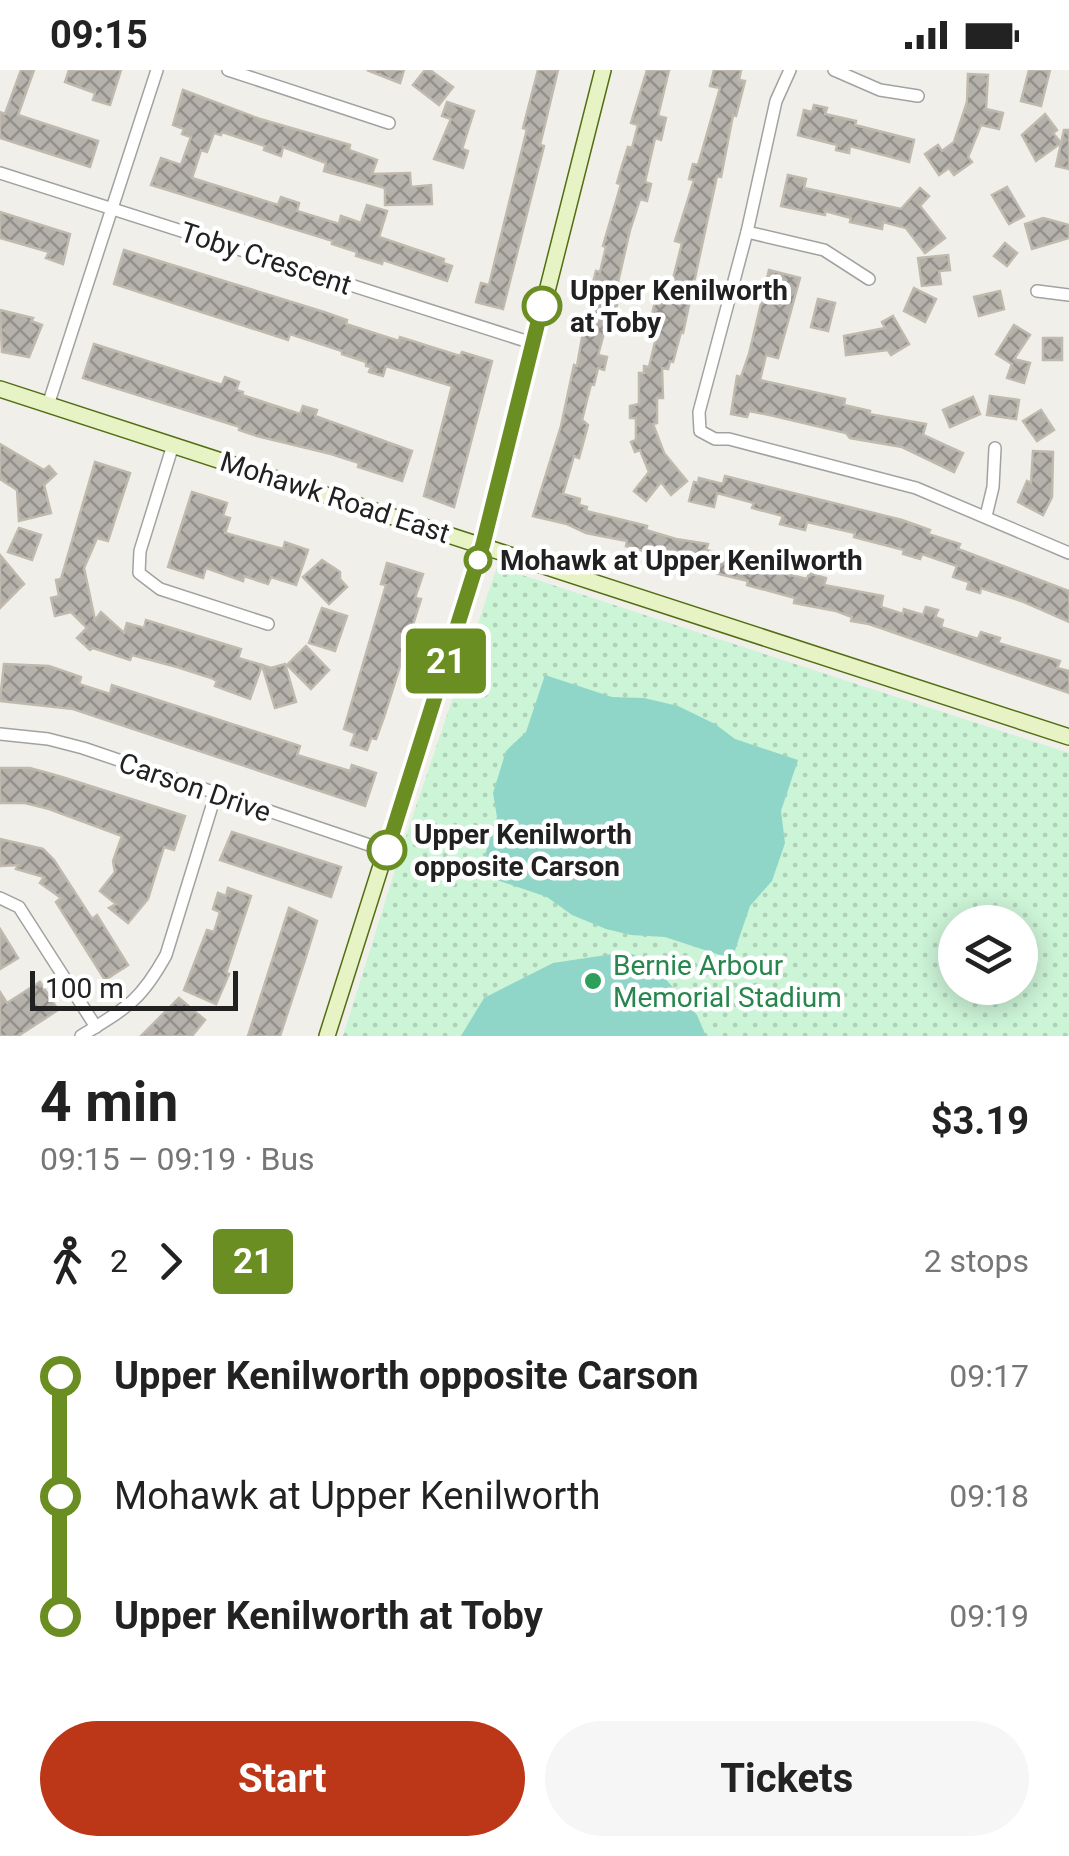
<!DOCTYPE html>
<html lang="en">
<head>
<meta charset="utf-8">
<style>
	:root { --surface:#fff; --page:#f6f6f6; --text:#222; --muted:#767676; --accent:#bb3717 }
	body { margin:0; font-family:Roboto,sans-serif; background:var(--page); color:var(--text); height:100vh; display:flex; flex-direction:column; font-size:38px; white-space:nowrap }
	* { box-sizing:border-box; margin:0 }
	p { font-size:32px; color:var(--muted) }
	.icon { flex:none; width:55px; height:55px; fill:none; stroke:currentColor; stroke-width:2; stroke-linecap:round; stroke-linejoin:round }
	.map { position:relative; height:966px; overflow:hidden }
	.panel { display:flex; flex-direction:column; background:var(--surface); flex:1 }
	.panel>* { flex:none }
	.badge { padding:0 20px; border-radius:8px; font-size:35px; line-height:65px }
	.tools { position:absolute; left:938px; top:835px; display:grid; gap:20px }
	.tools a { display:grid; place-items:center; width:100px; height:100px; border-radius:50%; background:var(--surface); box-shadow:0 5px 25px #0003; font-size:50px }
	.scale { position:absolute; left:30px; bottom:25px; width:208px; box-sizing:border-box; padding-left:10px; border:5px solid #212121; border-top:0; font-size:28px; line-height:35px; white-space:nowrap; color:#212121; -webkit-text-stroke:8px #fff; paint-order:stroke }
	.map>.badge { position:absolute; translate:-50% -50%; box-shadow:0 0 0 5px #fff }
	.legs { display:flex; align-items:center; gap:15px; height:110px; padding:0 40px; font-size:32px }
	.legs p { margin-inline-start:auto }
	.summary { display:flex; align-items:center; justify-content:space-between; height:170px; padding:0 40px }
	h1 { font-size:55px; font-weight:700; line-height:75px }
	.action { display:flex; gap:20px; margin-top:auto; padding:20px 40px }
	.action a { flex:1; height:115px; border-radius:60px; background:var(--accent); color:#fff; font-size:40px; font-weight:700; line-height:115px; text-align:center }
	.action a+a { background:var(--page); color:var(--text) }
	ul { padding:0 40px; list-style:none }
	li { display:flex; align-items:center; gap:35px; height:120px; font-size:38px }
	li i { display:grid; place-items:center; width:15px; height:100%; margin:0 12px; background:currentColor }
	li i::after { content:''; width:25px; height:25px; margin:-12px; border:8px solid; border-radius:50%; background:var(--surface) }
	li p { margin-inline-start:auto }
	li:first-child i { background:linear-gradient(#0000 50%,currentColor 0) }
	li:last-child i { background:linear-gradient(currentColor 50%,#0000 0) }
	.status { display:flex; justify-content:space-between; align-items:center; height:70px; padding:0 50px; background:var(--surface); direction:ltr }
	.status svg { height:28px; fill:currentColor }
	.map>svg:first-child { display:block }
</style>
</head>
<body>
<div class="status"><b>09:15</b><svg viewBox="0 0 49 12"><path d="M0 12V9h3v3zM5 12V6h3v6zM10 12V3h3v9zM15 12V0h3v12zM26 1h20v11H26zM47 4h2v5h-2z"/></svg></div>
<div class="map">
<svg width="1069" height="966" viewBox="0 0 1069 966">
	<defs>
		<pattern id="park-dots" width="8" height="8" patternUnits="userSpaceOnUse" patternTransform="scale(2.5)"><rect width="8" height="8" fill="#ccf4d7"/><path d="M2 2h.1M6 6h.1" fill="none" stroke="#afd1b8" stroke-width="1.8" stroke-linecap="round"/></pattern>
		<pattern id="building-cross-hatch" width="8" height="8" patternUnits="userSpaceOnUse" patternTransform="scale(2.5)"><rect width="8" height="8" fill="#b5b2ac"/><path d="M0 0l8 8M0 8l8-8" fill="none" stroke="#93908c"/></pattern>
	</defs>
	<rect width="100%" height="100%" fill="#f0efe9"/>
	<!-- park -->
	<path fill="url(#park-dots)" fill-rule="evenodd" d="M 497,497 L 1069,683 L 1069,966 L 343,966 L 402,778 ZM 955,852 L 1020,852 L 1020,918 L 955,918 Z"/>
	<!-- pitch -->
	<g fill="#90d6c8">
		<path d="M 545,605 L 612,627 L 644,628 L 678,636 L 715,654 L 735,669 L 798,690 L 781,741 L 785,773 L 772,811 L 750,836 L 732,889 L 665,867 L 631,865 L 606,859 L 572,845 L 547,827 L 479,804 L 497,747 L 493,723 L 506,681 L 526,662 Z"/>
		<path d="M 626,882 L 649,890 L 697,945 L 706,966 L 461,966 L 484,928 L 553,893 Z"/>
	</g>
	<!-- building -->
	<g fill="url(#building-cross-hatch)" stroke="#c0b9ad" stroke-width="2.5">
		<path d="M 21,0 L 34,0 L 18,45 L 98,71 L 90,97 L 0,68 L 0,42 L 5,44 Z"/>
		<path d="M 69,0 L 121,0 L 110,35 L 93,30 L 95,23 L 65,12 Z"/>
		<path d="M 367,0 L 404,0 L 400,13 Z"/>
		<path d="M 425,0 L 430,0 L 453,17 L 439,35 L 413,15 Z"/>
		<path d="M 538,0 L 558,0 L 540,75 L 544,76 L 503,239 L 476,232 L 481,213 L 489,215 L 527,59 L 523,58 Z"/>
		<path d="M 647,0 L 669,0 L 658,46 L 666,48 L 661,70 L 655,68 L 645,112 L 651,114 L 647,131 L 640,129 L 630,160 L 613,234 L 617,235 L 613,253 L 607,252 L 598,285 L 607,287 L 604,300 L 598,298 L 594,315 L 591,314 L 582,350 L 588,355 L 579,388 L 574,386 L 563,424 L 580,429 L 579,435 L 587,437 L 586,441 L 647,456 L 646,460 L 676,469 L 708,474 L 706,480 L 767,495 L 766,499 L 807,509 L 809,503 L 826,508 L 824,515 L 883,526 L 881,537 L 903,544 L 904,539 L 923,545 L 926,537 L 938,540 L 935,547 L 943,550 L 941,557 L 978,569 L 981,562 L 1000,568 L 998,573 L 1060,591 L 1057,598 L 1069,601 L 1069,623 L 869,554 L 851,551 L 852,547 L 836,541 L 794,533 L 795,528 L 747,515 L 748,511 L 686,496 L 688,491 L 647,482 L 626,476 L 627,471 L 586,463 L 567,454 L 533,446 L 561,356 L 574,295 L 577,296 L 589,228 L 596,201 L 600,202 L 606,177 L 603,176 L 621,114 L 617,113 L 621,99 L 628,77 L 632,78 L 638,55 L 631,53 Z"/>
		<path d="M 714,0 L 741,0 L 739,10 L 745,11 L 736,46 L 733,45 L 721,107 L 717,106 L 683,263 L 681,262 L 673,292 L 670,291 L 668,299 L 662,298 L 663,328 L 657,328 L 657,353 L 653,354 L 664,383 L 687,411 L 671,425 L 661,412 L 646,431 L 634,421 L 649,402 L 640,380 L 635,382 L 631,372 L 636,370 L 636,348 L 630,348 L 630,336 L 639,334 L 639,303 L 644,303 L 644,296 L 649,297 L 657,264 L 648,262 L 660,210 L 672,213 L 682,173 L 675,171 L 694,110 L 689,109 L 693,94 L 698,95 L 720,18 L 710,16 Z"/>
		<path d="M 1029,0 L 1050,0 L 1041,36 L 1021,31 Z"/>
		<path d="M 968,4 L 988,5 L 986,39 L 1003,43 L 999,59 L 981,55 L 968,87 L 972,92 L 954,105 L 949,98 L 939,105 L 925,84 L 938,75 L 942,81 L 954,72 L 967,32 Z"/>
		<path d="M 183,20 L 260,49 L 350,75 L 349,80 L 377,90 L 372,104 L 410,103 L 411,117 L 431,115 L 432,134 L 385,135 L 385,118 L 324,101 L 326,93 L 283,77 L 281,86 L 264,80 L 265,76 L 222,62 L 221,65 L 214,63 L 207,82 L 201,80 L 192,108 L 278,135 L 281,127 L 299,133 L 297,141 L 339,154 L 341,146 L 361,153 L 367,135 L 387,141 L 379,167 L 444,189 L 443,193 L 452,196 L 447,211 L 383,190 L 382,194 L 356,186 L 357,182 L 332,174 L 333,171 L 151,115 L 161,88 L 181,95 L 191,67 L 182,64 L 184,59 L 173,55 Z"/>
		<path d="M 447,32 L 474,41 L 462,79 L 468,81 L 463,98 L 434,89 L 451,49 L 442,46 Z"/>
		<path d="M 814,35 L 827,38 L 825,44 L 856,51 L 855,55 L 914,70 L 909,92 L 850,76 L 849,83 L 836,80 L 837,75 L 798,65 L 804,40 L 812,42 Z"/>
		<path d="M 1045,44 L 1057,60 L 1053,63 L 1061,73 L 1036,91 L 1022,65 Z"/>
		<path d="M 1064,60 L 1069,60 L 1069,99 L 1056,96 Z"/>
		<path d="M 788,105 L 806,109 L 804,118 L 901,139 L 920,118 L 929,126 L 920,136 L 945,168 L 925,183 L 906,158 L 883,152 L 882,159 L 850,152 L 851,148 L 825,141 L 825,145 L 781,136 Z"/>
		<path d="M 1007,117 L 1024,146 L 1009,154 L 992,125 Z"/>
		<path d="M 0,142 L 70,164 L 63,194 L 46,188 L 49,182 L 0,168 Z"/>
		<path d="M 1043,148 L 1069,155 L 1069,168 L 1032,179 L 1025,154 Z"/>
		<path d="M 1005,173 L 1017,183 L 1007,196 L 994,186 Z"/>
		<path d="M 124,180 L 324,242 L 347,250 L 346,254 L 399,271 L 400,267 L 460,286 L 462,282 L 492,291 L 454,437 L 424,426 L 452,316 L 386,296 L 383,306 L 369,302 L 371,297 L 366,296 L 366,292 L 342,284 L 342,281 L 290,264 L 288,270 L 114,214 Z"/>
		<path d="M 948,185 L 950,200 L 939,201 L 941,214 L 922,216 L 918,188 Z"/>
		<path d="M 769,200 L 800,208 L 778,288 L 766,285 L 760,310 L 845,329 L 844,335 L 870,341 L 869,344 L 926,354 L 923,365 L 963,383 L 954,402 L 902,377 L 850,368 L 846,363 L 774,346 L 749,341 L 747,347 L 731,344 L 737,306 L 741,307 L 749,284 Z"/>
		<path d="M 914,218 L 936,229 L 925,252 L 904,241 Z"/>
		<path d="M 1000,221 L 1004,239 L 979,246 L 974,227 Z"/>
		<path d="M 818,229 L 835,233 L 828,261 L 811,257 Z"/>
		<path d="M 0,240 L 33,248 L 31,251 L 42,255 L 29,287 L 2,282 Z"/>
		<path d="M 893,246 L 909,274 L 891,285 L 888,280 L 846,285 L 844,266 L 885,258 L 882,252 Z"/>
		<path d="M 1014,255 L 1030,265 L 1014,289 L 1030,293 L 1024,313 L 1007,308 L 1012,294 L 996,284 Z"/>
		<rect x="1043" y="268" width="19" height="22"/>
		<path d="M 94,274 L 222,315 L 225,307 L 239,312 L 236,320 L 243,322 L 242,325 L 300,344 L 303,336 L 317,340 L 315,346 L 412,381 L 402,411 L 358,397 L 359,393 L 331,384 L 257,366 L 239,360 L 240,357 L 83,308 Z"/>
		<path d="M 990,326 L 1019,330 L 1016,349 L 987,345 Z"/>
		<path d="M 973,327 L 980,344 L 950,357 L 943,340 Z"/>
		<path d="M 1041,340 L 1054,360 L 1037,371 L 1023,351 Z"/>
		<path d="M 0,374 L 44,400 L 49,396 L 56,404 L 44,415 L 51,443 L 19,451 L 17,420 L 0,409 Z"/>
		<path d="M 1033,381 L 1053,382 L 1052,427 L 1043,445 L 1018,432 L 1027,411 L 1031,413 Z"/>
		<path d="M 95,392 L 130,403 L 108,471 L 97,468 L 84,498 L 95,550 L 101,542 L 124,563 L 127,553 L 144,558 L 146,550 L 241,579 L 238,588 L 262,595 L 250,629 L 215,616 L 217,611 L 211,608 L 177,597 L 132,585 L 130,590 L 93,578 L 90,580 L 77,568 L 87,558 L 71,542 L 55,546 L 51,528 L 59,526 L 56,510 L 61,509 Z"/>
		<path d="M 725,406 L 902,450 L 930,460 L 928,464 L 960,474 L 958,479 L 1069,521 L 1069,552 L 1024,532 L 981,518 L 980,523 L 967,519 L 969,512 L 953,507 L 957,496 L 922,484 L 920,489 L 903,484 L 904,480 L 854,467 L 855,463 L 807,452 L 805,460 L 780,454 L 783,446 L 752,438 L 754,433 L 717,423 L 714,437 L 689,431 L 694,412 L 698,413 L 699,408 L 723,414 Z"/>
		<path d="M 192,422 L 227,433 L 223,446 L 230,448 L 225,463 L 283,479 L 285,472 L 308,480 L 296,515 L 271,507 L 268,514 L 244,506 L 243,511 L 206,498 L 203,508 L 168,497 Z"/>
		<path d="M 19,458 L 41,465 L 32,490 L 8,482 Z"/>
		<path d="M 0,485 L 24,514 L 0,538 Z"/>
		<path d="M 322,490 L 340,502 L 340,509 L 347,517 L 329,534 L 303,507 Z"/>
		<path d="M 387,493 L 423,504 L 415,528 L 421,529 L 384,647 L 376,669 L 371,668 L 367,680 L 351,675 L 355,663 L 344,659 L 386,515 L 381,514 Z"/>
		<path d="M 322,538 L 347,546 L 335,581 L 309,573 Z"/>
		<path d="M 306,576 L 329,600 L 311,619 L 287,595 Z"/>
		<path d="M 4,594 L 49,596 L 81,607 L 79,614 L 110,624 L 112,615 L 300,676 L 297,685 L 350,701 L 352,695 L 376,703 L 365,736 L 73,639 L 0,631 Z"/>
		<path d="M 285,594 L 296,632 L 275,638 L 262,595 L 271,598 Z"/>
		<path d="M 0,698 L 30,698 L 62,707 L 185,746 L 174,780 L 164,777 L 148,829 L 128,853 L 109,838 L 116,834 L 100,821 L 115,802 L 113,791 L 122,766 L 49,739 L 25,733 L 0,733 Z"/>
		<path d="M 232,762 L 341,797 L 331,827 L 220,790 Z"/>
		<path d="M 0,769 L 43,779 L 54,790 L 92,849 L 97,845 L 128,895 L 105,910 L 56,832 L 61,828 L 40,813 L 44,807 L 16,799 L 18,795 L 0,796 Z"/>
		<path d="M 228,818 L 251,826 L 226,903 L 229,904 L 216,934 L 184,920 L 207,860 L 214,862 L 220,842 L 213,839 L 218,823 L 226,826 Z"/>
		<path d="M 289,838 L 317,851 L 305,890 L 280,966 L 248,966 Z"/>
		<path d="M 0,859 L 18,888 L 0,899 Z"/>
		<path d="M 40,912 L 58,940 L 18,966 L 0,966 L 0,922 L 7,933 Z"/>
		<path d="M 179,928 L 205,950 L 192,966 L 141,966 Z"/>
	</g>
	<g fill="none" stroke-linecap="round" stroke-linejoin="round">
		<defs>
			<g id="street">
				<path d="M 228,0 L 389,53"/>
				<path d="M 790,0 L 776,31 L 747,162 L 699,342 L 700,361 L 715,369 L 729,369 L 916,418 L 1069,483"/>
				<path d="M 834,0 L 880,20 L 918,26"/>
				<path d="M 0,103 L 532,273"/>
				<path d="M 747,162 L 824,180 L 869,209"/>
				<path d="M 1037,221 L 1069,225"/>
				<path d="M 48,335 L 157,0"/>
				<path d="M 173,375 L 140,481 L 139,503 L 160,519 L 268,554"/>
				<path d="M 986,446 L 993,417 L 995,378"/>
				<path d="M 0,664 L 48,669 L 83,678 L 387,781"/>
				<path d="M 0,828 L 19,837 L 96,957"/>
				<path d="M 81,966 C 126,938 140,932 166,885 L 216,723"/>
			</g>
			<g id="secondary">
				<path d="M 0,319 L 1069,667"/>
				<path d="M 327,966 L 483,474 L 603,0"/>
			</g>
		</defs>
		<!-- street casing -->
		<use href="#street" stroke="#a2a2a2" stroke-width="14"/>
		<!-- secondary casing -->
		<use href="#secondary" stroke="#526e12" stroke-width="18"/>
		<!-- street -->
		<use href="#street" stroke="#fff" stroke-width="11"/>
		<!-- secondary -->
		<use href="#secondary" stroke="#e7f3c4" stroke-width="15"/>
	</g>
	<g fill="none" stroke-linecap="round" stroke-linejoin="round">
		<defs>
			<path id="line-1" d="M 387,780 L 483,474 L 542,236"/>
		</defs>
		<!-- line-1 casing -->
		<use href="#line-1" stroke="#fff" stroke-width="22"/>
		<!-- line-1 -->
		<use href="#line-1" stroke="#6b8e23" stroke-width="15"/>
	</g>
	<!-- markers -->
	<g fill="#fff" stroke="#6b8e23" stroke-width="5">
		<circle cx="542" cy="236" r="18"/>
		<circle cx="478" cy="490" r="12"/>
		<circle cx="387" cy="780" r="18"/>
	</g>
	<circle fill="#2e9e5b" stroke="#fff" stroke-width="4" cx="593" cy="911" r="10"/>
	<g text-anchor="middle" stroke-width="9" stroke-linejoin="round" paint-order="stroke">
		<!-- street labels -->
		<g font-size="28" fill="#212121" stroke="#fff">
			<text transform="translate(266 188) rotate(18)" y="10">Toby Crescent</text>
			<text transform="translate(335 427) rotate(18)" y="10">Mohawk Road East</text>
			<text transform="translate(195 717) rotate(19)" y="10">Carson Drive</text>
		</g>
		<!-- stop labels -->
		<g font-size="28" font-weight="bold" fill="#212121" stroke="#fff" text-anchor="start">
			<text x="570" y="230">Upper Kenilworth<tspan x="570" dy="32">at Toby</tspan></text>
			<text x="500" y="500">Mohawk at Upper Kenilworth</text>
			<text x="414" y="774">Upper Kenilworth<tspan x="414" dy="32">opposite Carson</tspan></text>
		</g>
		<!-- leisure labels -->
		<g font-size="28" fill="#27864d" stroke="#fff" text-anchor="start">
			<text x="613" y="905">Bernie Arbour<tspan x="613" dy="32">Memorial Stadium</tspan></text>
		</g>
	</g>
</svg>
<div class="tools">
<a><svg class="icon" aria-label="layers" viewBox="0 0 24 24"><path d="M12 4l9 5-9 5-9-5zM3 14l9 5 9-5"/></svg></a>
</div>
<div class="scale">100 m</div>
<b class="badge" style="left:446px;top:591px;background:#6b8e23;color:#fff">21</b>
</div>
<section class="panel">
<div class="summary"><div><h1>4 min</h1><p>09:15 – 09:19 · Bus</p></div><b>$3.19</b></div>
<div class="legs"><svg class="icon" aria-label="walk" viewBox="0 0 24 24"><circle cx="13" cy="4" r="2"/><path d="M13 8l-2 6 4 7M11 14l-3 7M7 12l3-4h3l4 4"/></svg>2<svg class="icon" aria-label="forward" viewBox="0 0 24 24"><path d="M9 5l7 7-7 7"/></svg><b class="badge" style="background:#6b8e23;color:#fff">21</b><p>2 stops</p></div>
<ul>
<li><i style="color:#6b8e23"></i><b>Upper Kenilworth opposite Carson</b><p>09:17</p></li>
<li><i style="color:#6b8e23"></i><span>Mohawk at Upper Kenilworth</span><p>09:18</p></li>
<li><i style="color:#6b8e23"></i><b>Upper Kenilworth at Toby</b><p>09:19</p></li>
</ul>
<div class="action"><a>Start</a><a>Tickets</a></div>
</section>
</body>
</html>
